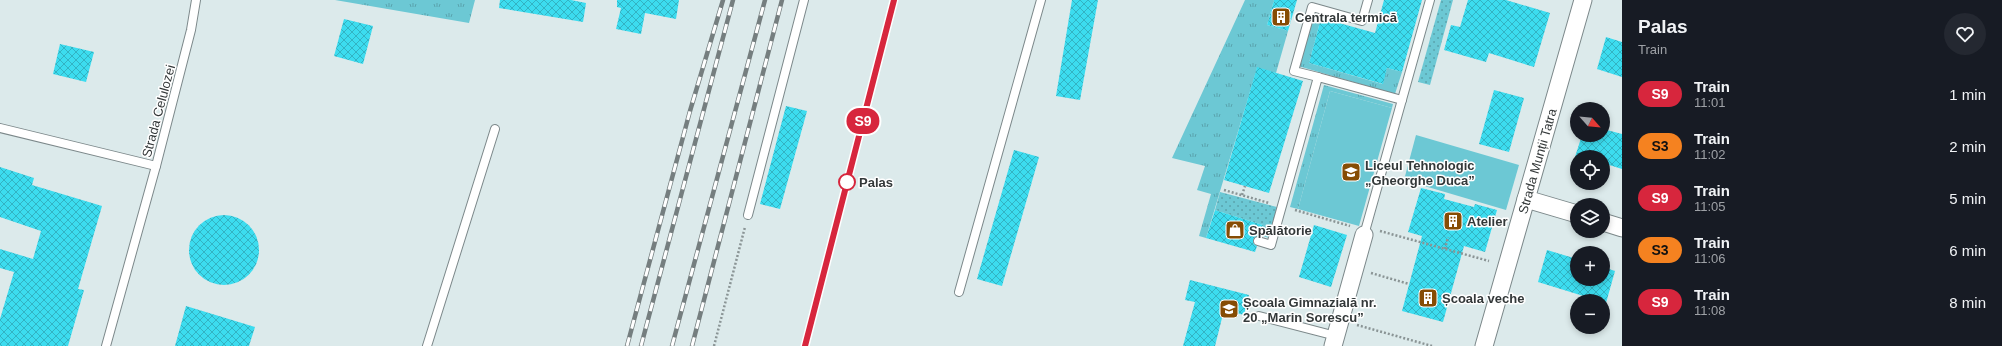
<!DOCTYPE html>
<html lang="en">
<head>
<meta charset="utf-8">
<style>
	:root { --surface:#171b24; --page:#242831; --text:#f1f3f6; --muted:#9ea1a6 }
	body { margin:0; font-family:Arial,sans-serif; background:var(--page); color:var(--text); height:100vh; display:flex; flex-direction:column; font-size:15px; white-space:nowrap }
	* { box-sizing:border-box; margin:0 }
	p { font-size:13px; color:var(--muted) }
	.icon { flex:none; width:22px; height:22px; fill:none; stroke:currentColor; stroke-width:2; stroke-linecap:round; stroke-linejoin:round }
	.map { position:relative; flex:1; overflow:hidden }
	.drawer { display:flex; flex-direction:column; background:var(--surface); width:380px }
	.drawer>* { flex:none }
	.badge { padding:0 8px; border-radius:13px; font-size:14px; line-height:26px }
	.needle { width:26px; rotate:117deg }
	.controls { position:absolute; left:1570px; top:102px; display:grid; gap:8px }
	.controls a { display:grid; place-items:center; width:40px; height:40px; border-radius:50%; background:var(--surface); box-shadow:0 2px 6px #0003; font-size:20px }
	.map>.badge { position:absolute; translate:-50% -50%; box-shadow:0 0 0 2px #fff }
	.round { display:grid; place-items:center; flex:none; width:42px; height:42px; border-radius:21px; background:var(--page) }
	.head { display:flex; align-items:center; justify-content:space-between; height:68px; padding:0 16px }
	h1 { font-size:19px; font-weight:700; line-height:30px }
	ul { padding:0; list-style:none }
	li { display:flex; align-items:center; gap:12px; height:52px; padding:0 16px }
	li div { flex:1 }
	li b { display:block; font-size:15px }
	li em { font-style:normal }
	li .badge { min-width:44px; font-weight:700; text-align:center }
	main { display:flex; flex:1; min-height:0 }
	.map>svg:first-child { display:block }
</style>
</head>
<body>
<main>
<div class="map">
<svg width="1622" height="346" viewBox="0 0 1622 346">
	<defs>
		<pattern id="grass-tufts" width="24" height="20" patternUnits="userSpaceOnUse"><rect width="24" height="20" fill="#6cc8d4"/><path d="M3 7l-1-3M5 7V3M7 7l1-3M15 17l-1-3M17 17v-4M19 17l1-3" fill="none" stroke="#59a3ad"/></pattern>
		<pattern id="garden-dots" width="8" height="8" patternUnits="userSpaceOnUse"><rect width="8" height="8" fill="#6cc8d4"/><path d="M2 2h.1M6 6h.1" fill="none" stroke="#59a3ad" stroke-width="1.8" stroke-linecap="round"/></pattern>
		<pattern id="building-cross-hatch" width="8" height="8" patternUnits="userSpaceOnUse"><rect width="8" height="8" fill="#3cdcef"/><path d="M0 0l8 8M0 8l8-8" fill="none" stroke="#33b3c3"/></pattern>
	</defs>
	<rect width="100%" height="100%" fill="#dceaeb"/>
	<!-- grass -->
	<g fill="url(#grass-tufts)">
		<path d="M 335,0 L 475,0 L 469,23 Z"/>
		<path d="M 1245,0 L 1274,0 L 1267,25 L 1288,31 L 1276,73 L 1257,68 L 1206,238 L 1199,236 L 1211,194 L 1197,190 L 1205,166 L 1172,158 Z"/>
		<path d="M 1312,15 L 1321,18 L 1309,63 L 1382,84 L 1387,68 L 1402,72 L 1395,94 L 1298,66 Z"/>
		<path d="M 1324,85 L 1393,104 L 1392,108 L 1330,91 L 1298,209 L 1290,207 Z"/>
	</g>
	<!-- garden -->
	<g fill="url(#garden-dots)">
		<path d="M 1441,0 L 1453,0 L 1430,85 L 1418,82 Z"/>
		<path d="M 1220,192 L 1277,207 L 1269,238 L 1260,235 L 1263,225 L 1215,210 Z"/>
	</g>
	<!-- pitch -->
	<g fill="#6cc8d4">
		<path d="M 1330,91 L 1392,108 L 1359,226 L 1298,209 Z"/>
		<path d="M 1416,135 L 1519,165 L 1506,210 L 1404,180 Z"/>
	</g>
	<!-- building -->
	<g fill="url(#building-cross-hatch)">
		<path d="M 500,0 L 571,0 L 586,3 L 583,22 L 499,8 Z"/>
		<path d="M 617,0 L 679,0 L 676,19 L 645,13 L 641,34 L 616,29 L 621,8 L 617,7 Z"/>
		<path d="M 1072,0 L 1098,0 L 1080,100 L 1056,96 Z"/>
		<path d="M 1274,0 L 1297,0 L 1288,31 L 1267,25 Z"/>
		<path d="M 1384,0 L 1422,0 L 1402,72 L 1387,68 L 1383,84 L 1309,63 L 1321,18 L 1375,33 Z"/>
		<path d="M 1468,0 L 1506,0 L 1550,13 L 1534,67 L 1489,53 L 1486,62 L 1444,50 L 1451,25 L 1460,27 Z"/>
		<path d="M 344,19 L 373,26 L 363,64 L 334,56 Z"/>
		<path d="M 1606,37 L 1622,42 L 1622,77 L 1597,69 Z"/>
		<path d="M 60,44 L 94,52 L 86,82 L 53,74 Z"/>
		<path d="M 1257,67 L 1303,81 L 1269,193 L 1224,180 Z"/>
		<path d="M 1494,90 L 1524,98 L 1509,152 L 1479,144 Z"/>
		<path d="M 786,106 L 807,111 L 780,209 L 760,204 Z"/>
		<path d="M 1603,129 L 1622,134 L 1622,169 L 1603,163 L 1603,157 L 1575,157 L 1582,135 L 1603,135 Z"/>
		<path d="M 1014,150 L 1039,157 L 1002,286 L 977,279 Z"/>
		<path d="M 0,167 L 34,178 L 32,185 L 102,206 L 78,289 L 84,290 L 68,346 L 0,346 L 0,319 L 14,272 L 0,268 L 0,249 L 33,259 L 41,231 L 0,217 Z"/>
		<path d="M 1421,188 L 1445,194 L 1444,199 L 1474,207 L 1475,204 L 1497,210 L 1485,252 L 1464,246 L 1443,322 L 1402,311 L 1422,236 L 1408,232 Z"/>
		<path d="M 1215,210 L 1263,225 L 1260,236 L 1255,237 L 1253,240 L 1254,244 L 1257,246 L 1255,252 L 1206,238 Z"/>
		<circle cx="224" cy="250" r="35"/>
		<path d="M 1314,225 L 1347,235 L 1331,287 L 1299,277 Z"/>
		<path d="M 1547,250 L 1577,259 L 1577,279 L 1603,279 L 1603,267 L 1615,271 L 1606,303 L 1538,282 Z"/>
		<path d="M 1190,280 L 1249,295 L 1244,315 L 1224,310 L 1215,346 L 1183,346 L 1195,302 L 1185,300 Z"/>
		<path d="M 186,306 L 255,327 L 249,346 L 175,346 Z"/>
	</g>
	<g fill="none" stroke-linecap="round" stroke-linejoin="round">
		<defs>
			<g id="service">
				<path d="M 1318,77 L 1294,71 L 1312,7 L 1362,21 L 1368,0"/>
				<path d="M 0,128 L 156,166 L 191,30 L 196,0"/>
				<path d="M 748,215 L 804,0"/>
				<path d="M 1364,235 L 1430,0"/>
				<path d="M 1258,241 L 1271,245 L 1318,77 L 1402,100"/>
				<path d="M 959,292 L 1041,0"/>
				<path d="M 1259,316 L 1336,336"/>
				<path d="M 106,346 L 156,166"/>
				<path d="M 427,346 L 495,129"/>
			</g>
			<g id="minor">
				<path d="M 1526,199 L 1577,214"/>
				<path d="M 1603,222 L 1622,228"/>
				<path d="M 1333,346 L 1364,235"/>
				<path d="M 1484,346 L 1583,0"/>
			</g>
		</defs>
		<!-- service casing -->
		<use href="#service" stroke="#7c888a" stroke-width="10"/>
		<!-- minor casing -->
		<use href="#minor" stroke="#7c888a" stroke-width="19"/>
		<!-- path -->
		<g stroke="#8a9495" stroke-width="2.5" stroke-dasharray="2 2" stroke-linecap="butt">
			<path d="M 1224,190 L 1269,203"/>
			<path d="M 1242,195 L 1245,186"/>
			<path d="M 1295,210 L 1350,226"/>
			<path d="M 1380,231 L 1489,261"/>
			<path d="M 1445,249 L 1448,237"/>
			<path d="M 1371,273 L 1409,284"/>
			<path d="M 1357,325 L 1432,346"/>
			<path d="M 714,346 L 745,227"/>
		</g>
		<!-- service -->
		<use href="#service" stroke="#fff" stroke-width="8"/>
		<!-- minor -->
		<use href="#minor" stroke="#fff" stroke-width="17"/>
		<defs>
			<g id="rail">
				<path d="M 627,346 L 690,111 L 723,0"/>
				<path d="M 641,346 L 733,0"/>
				<path d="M 672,346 L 765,0"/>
				<path d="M 692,346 L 782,0"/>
				<path d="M 805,346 L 894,0"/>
			</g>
		</defs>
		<!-- rail casing -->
		<use href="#rail" stroke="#757e7f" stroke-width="4.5"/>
		<!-- rail -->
		<use href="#rail" stroke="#fff" stroke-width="3" stroke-dasharray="9" stroke-linecap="butt"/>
	</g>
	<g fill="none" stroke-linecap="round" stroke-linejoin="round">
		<defs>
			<path id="line" d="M 805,346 L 894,0"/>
		</defs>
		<!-- line casing -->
		<use href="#line" stroke="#fff" stroke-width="9"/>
		<!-- line -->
		<use href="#line" stroke="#d7263d" stroke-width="6"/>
	</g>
	<!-- icons -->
	<defs>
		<symbol id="building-square" viewBox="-11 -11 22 22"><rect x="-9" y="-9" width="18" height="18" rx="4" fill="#864c04" stroke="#fff"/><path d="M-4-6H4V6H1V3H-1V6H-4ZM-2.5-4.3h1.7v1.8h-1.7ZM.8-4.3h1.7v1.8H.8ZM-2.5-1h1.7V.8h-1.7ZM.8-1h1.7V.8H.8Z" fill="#fff"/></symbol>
		<symbol id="school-square" viewBox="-11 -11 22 22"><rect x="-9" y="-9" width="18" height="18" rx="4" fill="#864c04" stroke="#fff"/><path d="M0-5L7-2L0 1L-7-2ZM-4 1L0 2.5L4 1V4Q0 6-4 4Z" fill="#fff"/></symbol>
		<symbol id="shop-square" viewBox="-11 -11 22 22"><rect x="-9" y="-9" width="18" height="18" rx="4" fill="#864c04" stroke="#fff"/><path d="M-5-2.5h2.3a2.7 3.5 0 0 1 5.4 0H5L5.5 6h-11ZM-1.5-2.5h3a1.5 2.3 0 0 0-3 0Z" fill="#fff"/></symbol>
	</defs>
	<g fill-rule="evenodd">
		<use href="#building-square" x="1270" y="6" width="22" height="22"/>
		<use href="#school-square" x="1340" y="161" width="22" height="22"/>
		<use href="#building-square" x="1442" y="210" width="22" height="22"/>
		<use href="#shop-square" x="1224" y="219" width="22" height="22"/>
		<use href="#building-square" x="1417" y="287" width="22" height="22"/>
		<use href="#school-square" x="1218" y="298" width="22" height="22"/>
	</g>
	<!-- markers -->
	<circle fill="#fff" stroke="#d7263d" stroke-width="2" cx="847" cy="182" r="8"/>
	<g text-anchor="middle" stroke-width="3" stroke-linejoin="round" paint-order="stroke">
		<!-- poi labels -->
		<g font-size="13" font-weight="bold" fill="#333839" stroke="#fff" text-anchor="start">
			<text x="1295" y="22">Centrala termică</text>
			<text x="1365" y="170">Liceul Tehnologic<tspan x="1365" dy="15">„Gheorghe Duca”</tspan></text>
			<text x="1467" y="226">Atelier</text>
			<text x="1249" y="235">Spălătorie</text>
			<text x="1442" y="303">Școala veche</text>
			<text x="1243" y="307">Școala Gimnazială nr.<tspan x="1243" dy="15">20 „Marin Sorescu”</tspan></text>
		</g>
		<!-- street labels -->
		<g font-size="13" fill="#333839" stroke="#fff">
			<text transform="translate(158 111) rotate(-75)" y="5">Strada Celulozei</text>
			<text transform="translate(1537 161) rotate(-74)" y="5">Strada Munții Tatra</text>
		</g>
		<!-- stop labels -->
		<g font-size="13" font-weight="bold" fill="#333839" stroke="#fff" text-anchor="start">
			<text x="859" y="187">Palas</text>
		</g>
	</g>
</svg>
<div class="controls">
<a><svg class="needle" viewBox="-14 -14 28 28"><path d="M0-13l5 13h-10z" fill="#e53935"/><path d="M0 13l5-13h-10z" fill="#9ea1a6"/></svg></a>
<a><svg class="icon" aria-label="locate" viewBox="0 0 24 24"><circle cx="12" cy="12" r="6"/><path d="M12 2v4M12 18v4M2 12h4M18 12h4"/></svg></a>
<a><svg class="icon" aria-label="layers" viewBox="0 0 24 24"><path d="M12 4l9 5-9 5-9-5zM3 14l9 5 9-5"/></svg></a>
<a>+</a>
<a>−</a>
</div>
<b class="badge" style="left:863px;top:121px;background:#d7263d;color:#fff">S9</b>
</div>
<section class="drawer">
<div class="head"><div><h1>Palas</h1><p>Train</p></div><a class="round"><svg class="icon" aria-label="heart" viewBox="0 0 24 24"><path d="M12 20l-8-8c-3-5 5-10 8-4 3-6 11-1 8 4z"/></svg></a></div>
<ul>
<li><span class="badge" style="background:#d7263d;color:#fff">S9</span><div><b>Train</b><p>11:01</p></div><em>1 min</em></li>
<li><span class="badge" style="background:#f58220;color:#111">S3</span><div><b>Train</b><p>11:02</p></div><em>2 min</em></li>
<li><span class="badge" style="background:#d7263d;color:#fff">S9</span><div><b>Train</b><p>11:05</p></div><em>5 min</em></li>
<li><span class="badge" style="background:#f58220;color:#111">S3</span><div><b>Train</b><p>11:06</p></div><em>6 min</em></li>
<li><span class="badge" style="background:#d7263d;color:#fff">S9</span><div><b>Train</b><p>11:08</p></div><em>8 min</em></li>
</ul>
</section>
</main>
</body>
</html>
